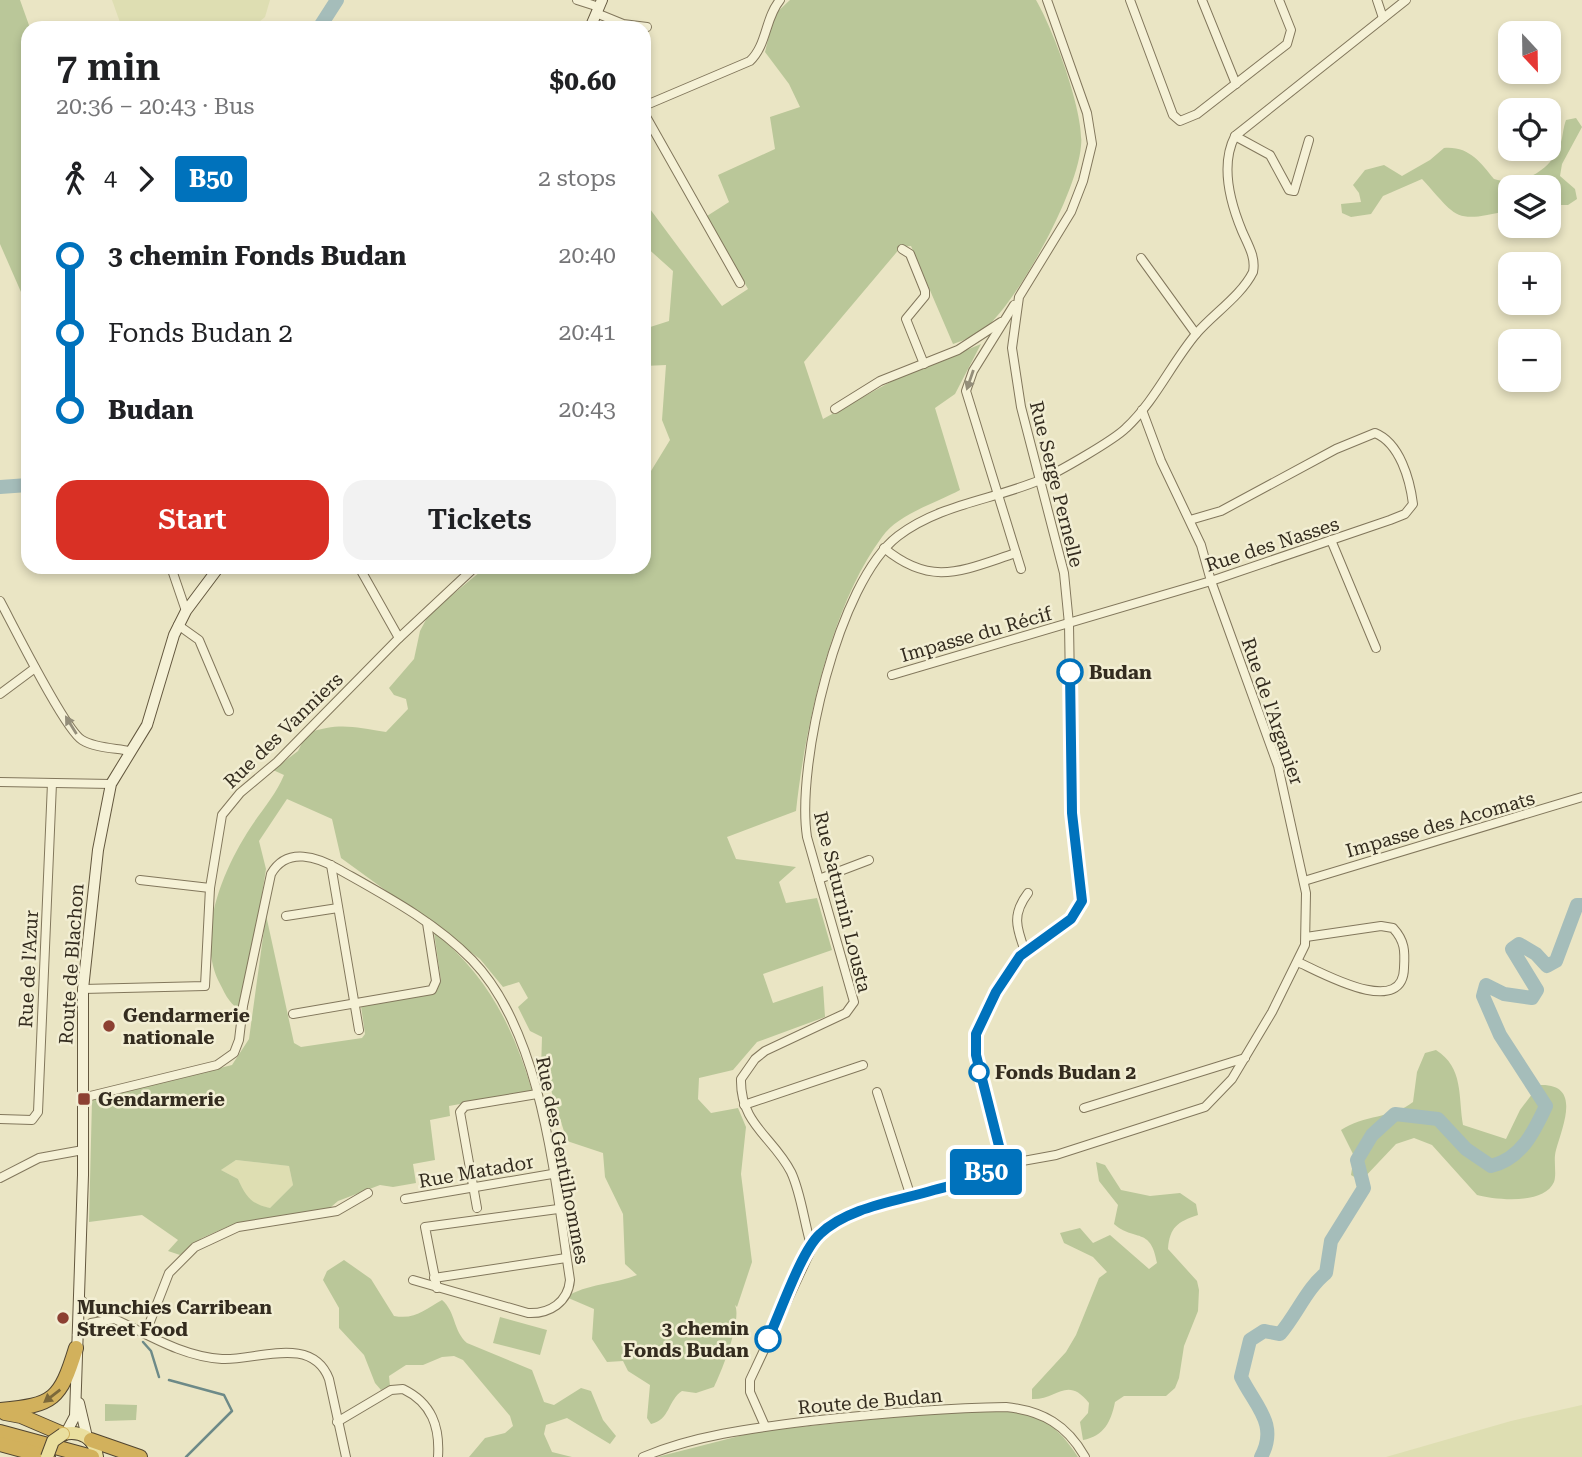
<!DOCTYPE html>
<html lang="en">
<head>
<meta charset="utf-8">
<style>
	:root { --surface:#fff; --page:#f2f2f2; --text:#202124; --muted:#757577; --accent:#d93025 }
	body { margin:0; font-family:"Roboto Serif",serif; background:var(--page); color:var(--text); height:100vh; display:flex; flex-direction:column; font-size:26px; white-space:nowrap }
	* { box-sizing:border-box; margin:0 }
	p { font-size:23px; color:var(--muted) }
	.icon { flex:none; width:38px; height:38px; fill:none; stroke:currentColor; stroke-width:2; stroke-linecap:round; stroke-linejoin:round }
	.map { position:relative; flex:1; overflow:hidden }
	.side { position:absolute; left:21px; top:21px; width:630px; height:553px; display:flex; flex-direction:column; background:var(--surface); border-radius:21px; box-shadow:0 4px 10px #0003 }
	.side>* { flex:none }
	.badge { padding:0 14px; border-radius:5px; font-size:24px; line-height:46px }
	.needle { width:46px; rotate:158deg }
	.controls { position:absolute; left:1498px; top:21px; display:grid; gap:14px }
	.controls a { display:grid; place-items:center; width:63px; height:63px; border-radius:14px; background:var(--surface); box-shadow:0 4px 10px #0003; font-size:35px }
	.map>.badge { position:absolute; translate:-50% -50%; box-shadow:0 0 0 4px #fff }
	.legs { display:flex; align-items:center; gap:10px; height:77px; padding:0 35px; font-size:23px }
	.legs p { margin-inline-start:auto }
	.summary { display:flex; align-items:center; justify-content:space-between; height:119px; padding:0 35px }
	h1 { font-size:38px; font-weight:600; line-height:52px }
	.cta { display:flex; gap:14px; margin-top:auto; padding:14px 35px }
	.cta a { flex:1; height:80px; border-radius:21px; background:var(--accent); color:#fff; font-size:28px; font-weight:600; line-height:80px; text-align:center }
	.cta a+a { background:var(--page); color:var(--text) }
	ul { padding:0 35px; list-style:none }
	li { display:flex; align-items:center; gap:24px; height:77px; font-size:26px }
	li i { display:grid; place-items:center; width:10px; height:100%; margin:0 9px; background:currentColor }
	li i::after { content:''; width:18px; height:18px; margin:-9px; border:5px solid; border-radius:50%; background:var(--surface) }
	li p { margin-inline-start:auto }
	li:first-child i { background:linear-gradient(#0000 50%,currentColor 0) }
	li:last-child i { background:linear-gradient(currentColor 50%,#0000 0) }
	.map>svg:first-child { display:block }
</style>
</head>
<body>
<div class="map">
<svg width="1582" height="1457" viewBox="0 0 1582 1457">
	<rect width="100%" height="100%" fill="#eae5c4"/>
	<!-- farmland -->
	<g fill="#dedeb2">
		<path d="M 112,0 L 270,0 L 265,17 L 252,28 L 122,28 Z"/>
		<path d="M 236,1160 L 289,1166 L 293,1185 L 270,1208 L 256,1205 L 245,1197 L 238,1179 L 221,1170 Z"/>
		<path d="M 1582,1405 L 1582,1457 L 1386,1457 L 1511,1421 Z"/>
	</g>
	<!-- green -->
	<g fill="#bac799" fill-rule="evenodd">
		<path d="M 0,0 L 20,0 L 30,28 L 28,308 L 0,244 Z"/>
		<path d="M 790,0 L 1036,0 C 1053,29 1085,113 1081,146 C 1077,192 1023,291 990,324 C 980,333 966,340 953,344 L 911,246 L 901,247 L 804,362 L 823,419 L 894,380 L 981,344 L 955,394 L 935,408 L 960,490 C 936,503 898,514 882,537 C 831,605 805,728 796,811 L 727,837 L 736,859 L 796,867 L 779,882 L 786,903 L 817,898 L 832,950 L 763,974 L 773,1003 L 823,986 L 825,1017 L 757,1042 L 733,1070 L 699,1078 L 698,1099 L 711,1113 L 738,1108 L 746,1127 L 741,1174 L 752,1262 L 737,1307 L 735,1305 C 742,1320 722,1371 714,1387 L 696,1393 L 682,1391 C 668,1400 670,1420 651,1424 L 647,1418 L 650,1385 L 628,1371 L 623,1361 L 607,1362 L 592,1339 L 594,1309 L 566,1297 C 586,1284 615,1284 637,1275 L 625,1264 L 623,1214 L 605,1177 L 603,1153 L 567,1141 L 547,1077 L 541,1070 L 542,1037 L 530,1031 L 518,1007 L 528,998 L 519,982 L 503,987 L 480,959 L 341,858 L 332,819 L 287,799 L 259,841 L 266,869 L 254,945 L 239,1009 C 228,1003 224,991 218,980 C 197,934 222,873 247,833 C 259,813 275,797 284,775 L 273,770 L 298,751 L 307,733 C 340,722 354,727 386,732 L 408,709 L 406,699 L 394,695 L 389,688 L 414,659 L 420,631 L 429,614 L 486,567 L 644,567 L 644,465 L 651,471 L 670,440 L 662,420 L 666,365 L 644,366 L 644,329 L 669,321 L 673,271 L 644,245 L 644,213 L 650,209 L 722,306 L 748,289 L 707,216 L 729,202 L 718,175 L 775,149 L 770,117 L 800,107 L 789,84 L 765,52 L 774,15 Z"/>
		<path d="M 1576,118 L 1582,127 L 1562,164 L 1560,176 L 1575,189 L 1577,199 L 1568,205 L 1549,205 L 1549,187 L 1510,187 L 1510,210 C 1453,224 1458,218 1422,179 L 1383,196 L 1371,214 L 1351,217 L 1342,213 L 1341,204 L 1361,202 L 1359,193 L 1353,185 L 1365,170 L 1384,165 L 1402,176 L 1430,160 L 1444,148 C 1469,146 1480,162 1494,179 C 1521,188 1553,170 1561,142 C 1563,136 1563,128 1566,120 Z"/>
		<path d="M 266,915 L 294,1043 L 301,1047 L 362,1038 L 365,1034 L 361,1006 L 435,993 L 441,981 L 434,932 C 487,975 513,1026 532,1091 L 449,1106 L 450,1116 L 430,1120 L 435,1160 L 413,1164 L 416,1183 L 393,1187 L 380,1185 L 338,1201 L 324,1213 L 229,1226 L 202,1238 L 180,1255 L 168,1251 L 178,1240 L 142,1215 L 89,1222 L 92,1100 L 232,1065 L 249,1039 ZM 236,1160 L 289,1166 L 293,1185 L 270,1208 C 251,1204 246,1197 238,1179 L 221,1170 Z"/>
		<path d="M 1436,1050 C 1464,1068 1458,1096 1463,1125 L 1506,1139 L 1520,1110 L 1539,1085 C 1582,1083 1563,1125 1556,1150 C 1553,1160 1557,1174 1554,1182 C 1544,1205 1496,1200 1477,1195 L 1432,1145 L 1414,1138 L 1396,1144 L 1361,1181 L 1351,1175 L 1354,1156 L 1341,1130 C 1363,1115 1393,1118 1413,1102 L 1417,1072 L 1425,1053 Z"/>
		<path d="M 1096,1162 L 1105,1165 L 1121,1190 L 1150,1196 L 1180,1193 L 1196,1204 L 1198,1215 C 1177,1222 1170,1227 1168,1249 L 1197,1281 L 1199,1290 L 1198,1311 L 1184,1346 L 1179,1378 L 1175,1388 L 1166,1396 L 1124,1396 L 1115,1402 C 1111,1422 1104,1436 1083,1440 L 1080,1422 L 1088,1413 L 1089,1403 C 1067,1375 1057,1400 1032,1399 L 1032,1389 L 1066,1352 L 1076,1335 L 1099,1278 L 1107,1272 L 1093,1257 L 1064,1243 L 1060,1233 L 1080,1228 L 1093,1243 L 1110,1235 L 1149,1269 L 1157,1263 C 1151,1226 1134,1242 1114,1224 L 1118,1205 L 1099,1181 Z"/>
		<path d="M 344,1260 L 371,1279 L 394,1316 C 416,1320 425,1309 442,1300 C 456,1312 453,1331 467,1343 L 532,1370 L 544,1402 L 554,1405 L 581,1388 L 591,1391 L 603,1420 L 616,1436 L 610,1444 L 567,1418 L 546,1425 L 544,1434 L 552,1452 L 572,1457 L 469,1457 L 485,1438 L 505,1433 L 513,1426 L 510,1416 L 463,1360 L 454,1356 L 442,1357 L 423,1365 L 406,1365 L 389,1376 L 390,1386 L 381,1390 L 375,1383 L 364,1355 L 339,1328 L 339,1308 L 323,1280 L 327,1271 Z"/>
		<path d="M 500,1317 L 547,1330 L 540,1355 L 493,1343 Z"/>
		<path d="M 105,1404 L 137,1405 L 136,1420 L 105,1421 Z"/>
		<path d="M 954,1411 C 1012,1411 1043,1402 1078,1457 L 657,1457 L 759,1431 Z"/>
	</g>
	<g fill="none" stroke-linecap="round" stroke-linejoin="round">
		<!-- stream -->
		<g stroke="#6d8a88" stroke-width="2.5">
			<path d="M 143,1342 L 151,1351 L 159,1377"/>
			<path d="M 169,1380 L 224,1395 L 232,1411 L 186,1457"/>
		</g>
		<!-- river -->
		<g stroke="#a5bdba" stroke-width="14">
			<path d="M 319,28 L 337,0"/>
			<path d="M 0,487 L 28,485"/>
			<path d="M 1261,1457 C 1279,1424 1255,1406 1241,1377 L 1250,1340 L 1264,1331 L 1280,1334 C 1297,1314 1307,1288 1326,1273 L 1331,1241 L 1364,1188 L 1357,1160 L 1372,1135 L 1395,1114 L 1438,1119 L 1466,1149 L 1491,1166 C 1521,1159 1534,1132 1546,1106 L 1500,1035 L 1483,996 L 1486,985 L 1504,994 L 1532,998 L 1537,990 L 1512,949 L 1519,944 L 1536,954 L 1547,966 L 1556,961 L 1577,905 L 1582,905"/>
		</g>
		<defs>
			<g id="street">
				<path d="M 577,0 L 599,7"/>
				<path d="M 1130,0 L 1173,115 L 1180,121 L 1197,114 L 1287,44 L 1291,30 L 1279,0"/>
				<path d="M 1202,0 L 1236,84"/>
				<path d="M 1377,0 L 1383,18"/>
				<path d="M 596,13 L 623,24 L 647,27"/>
				<path d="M 644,106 L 750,61 C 767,45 765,18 780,0"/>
				<path d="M 644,113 L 740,283"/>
				<path d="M 1235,136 L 1270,155 L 1289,190 L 1294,191 L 1309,140"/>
				<path d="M 902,249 L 910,254 L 925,291 L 925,296 L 906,319 L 924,364"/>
				<path d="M 1141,258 L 1196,334"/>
				<path d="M 835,409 L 880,381 L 958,350 L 1001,322"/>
				<path d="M 1331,540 L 1376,648"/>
				<path d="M 884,548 C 932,588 963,570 1016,553 L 966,391 L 973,371 L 1014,305"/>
				<path d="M 1016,553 L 1021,569"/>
				<path d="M 171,567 L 186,611"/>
				<path d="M 0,601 C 13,625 65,730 82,740 C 95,748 115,748 130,751"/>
				<path d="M 178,625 L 199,640 L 229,711"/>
				<path d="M 399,638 L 475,567"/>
				<path d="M 892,675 L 1211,581 L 1390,520 L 1405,514 L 1413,504 C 1410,480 1400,443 1375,433 L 1336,449 L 1221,511 L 1190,520"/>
				<path d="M 0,694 L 35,668"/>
				<path d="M 0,782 L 111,784"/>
				<path d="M 331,865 L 359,1030"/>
				<path d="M 819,879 L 869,860"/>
				<path d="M 140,880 L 210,888"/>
				<path d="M 1304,881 L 1582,797"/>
				<path d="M 286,916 L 338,908"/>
				<path d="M 1025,951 C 1016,927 1012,914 1028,893"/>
				<path d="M 1298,962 C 1320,972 1403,1019 1404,968 C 1405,951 1405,941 1393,928 L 1381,926 L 1306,937"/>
				<path d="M 83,989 L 205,986 L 210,888 L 222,815 L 240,793 L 277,762 L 399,638 L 359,567"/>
				<path d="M 293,1014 L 432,990 L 436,981 L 427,923"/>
				<path d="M 877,1092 L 911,1197"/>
				<path d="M 82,1098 L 217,1065 L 234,1053 L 239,1040 L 243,1006 L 271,874 C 287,846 318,857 340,870 C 386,896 435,922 472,960 C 543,1033 555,1182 570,1280 C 568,1302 550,1314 528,1313 L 413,1280"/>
				<path d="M 744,1105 L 863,1065"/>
				<path d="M 1084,1108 L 1245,1058"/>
				<path d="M 0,1119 L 32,1120 L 38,1112 L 52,783"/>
				<path d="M 995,1166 L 1056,1155 L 1205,1107 L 1232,1079 L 1272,1012 L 1305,945 L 1306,893 L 1278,766 L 1211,581 L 1201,545 L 1161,461 L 1142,410"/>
				<path d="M 0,1178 L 39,1158 L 83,1150"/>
				<path d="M 405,1199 L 552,1174"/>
				<path d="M 477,1208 L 460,1112 L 465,1106 L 537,1094"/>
				<path d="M 811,1245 C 804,1222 801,1193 791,1172 C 773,1137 740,1124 741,1079 L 755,1059 L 765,1051 L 846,1013 L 854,1002 L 807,837 C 796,765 838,582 898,536 C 940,504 993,500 1040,480 C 1057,473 1114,440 1126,428 C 1155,401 1171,364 1196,334 C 1213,314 1241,296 1253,272 C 1256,257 1248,245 1242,231 C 1230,202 1220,165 1235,136 L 1406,0"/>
				<path d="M 434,1278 L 566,1258"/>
				<path d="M 437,1288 L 425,1227 L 558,1209"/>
				<path d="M 79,1298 L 91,1309 C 135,1325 174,1356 222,1359 C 255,1361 312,1334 329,1379 L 346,1457"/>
				<path d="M 146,1332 L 169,1273 L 195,1247 L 238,1227 L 337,1211 L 368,1193"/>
				<path d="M 77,1335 L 91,1323 L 114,1319"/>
				<path d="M 337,1422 L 391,1390 L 403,1389 C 432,1403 440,1427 438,1457"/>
				<path d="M 765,1426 L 750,1392 L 750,1380 L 818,1235 L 842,1218 L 981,1176 L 997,1163 L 999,1146 L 976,1055 L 976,1034 L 996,992 L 1016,962 L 1025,951 L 1071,919 L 1083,896 L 1072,813 L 1069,624 L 1064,573 L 1021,407 L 1012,348 L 1019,297 L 1071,212 L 1083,181 L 1092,144 L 1087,113 L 1047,0"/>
				<path d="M 643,1457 C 695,1435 754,1428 810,1421 C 875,1414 941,1408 1006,1407 C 1043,1411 1067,1425 1085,1457"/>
			</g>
			<g id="secondary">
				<path d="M 590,28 L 602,0"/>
				<path d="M 79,1403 L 87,1437"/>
				<path d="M 66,1433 L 75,1416 L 83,1175 L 83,989 L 98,850 L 111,784 L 147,725 L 174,635 L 186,611 L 219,567"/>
			</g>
			<path id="primary" d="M 63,1434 C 81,1430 95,1438 97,1457"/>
			<g id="highway">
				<path d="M 0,1410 C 54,1405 60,1400 76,1348"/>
				<path d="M 5,1413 L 21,1416 L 63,1434"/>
				<path d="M 0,1432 L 92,1457"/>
				<path d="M 91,1440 L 140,1457"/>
				<path d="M 0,1444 L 48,1457"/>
			</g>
		</defs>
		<!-- street casing -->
		<use href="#street" stroke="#82775c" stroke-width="10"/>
		<!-- secondary casing -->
		<use href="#secondary" stroke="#64583f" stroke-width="12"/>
		<!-- primary casing -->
		<use href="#primary" stroke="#514530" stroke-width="14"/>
		<!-- highway casing -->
		<use href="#highway" stroke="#514530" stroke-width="16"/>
		<!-- street -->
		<use href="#street" stroke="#f5f1d6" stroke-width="8"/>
		<!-- secondary -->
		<use href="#secondary" stroke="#f5f1d6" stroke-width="10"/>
		<!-- primary -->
		<use href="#primary" stroke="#eadf9f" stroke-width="12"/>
		<!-- highway -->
		<use href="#highway" stroke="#d2b15c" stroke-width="14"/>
		<defs>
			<path id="primary-bridge" d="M 47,1457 L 53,1441 L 63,1434"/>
		</defs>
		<!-- primary-bridge casing -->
		<use href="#primary-bridge" stroke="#514530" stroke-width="14" stroke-linecap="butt"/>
		<!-- primary-bridge -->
		<use href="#primary-bridge" stroke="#eadf9f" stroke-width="12"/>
	</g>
	<!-- one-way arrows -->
	<defs><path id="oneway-solid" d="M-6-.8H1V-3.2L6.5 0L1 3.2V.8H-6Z" transform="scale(1.75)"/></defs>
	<g fill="#948e7a">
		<use href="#oneway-solid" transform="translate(970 380) rotate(109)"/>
		<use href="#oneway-solid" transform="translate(71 725) rotate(-122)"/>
	</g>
	<use fill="#7b683a" href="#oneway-solid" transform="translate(52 1396) rotate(142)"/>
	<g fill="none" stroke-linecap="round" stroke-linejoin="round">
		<defs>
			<path id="line-1" d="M 768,1339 C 780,1314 801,1251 820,1234 C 848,1207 898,1201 934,1190 C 957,1184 980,1180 997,1163 L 999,1146 L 976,1055 L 976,1034 L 996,992 L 1020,956 L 1071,919 L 1082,901 L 1072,813 L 1070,672"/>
		</defs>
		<!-- line-1 casing -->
		<use href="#line-1" stroke="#fff" stroke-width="16"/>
		<!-- line-1 -->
		<use href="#line-1" stroke="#0072bc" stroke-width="10"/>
	</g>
	<!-- markers -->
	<g fill="#fff" stroke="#0072bc" stroke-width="3.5">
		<circle cx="1070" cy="672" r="12"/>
		<circle cx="979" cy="1072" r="9"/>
		<circle cx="768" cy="1339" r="12"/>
	</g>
	<g fill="#8c4032" stroke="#f2eed3" stroke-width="2.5">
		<circle cx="109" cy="1026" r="7"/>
		<rect x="77" y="1092" width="14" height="14" rx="3.5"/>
		<circle cx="63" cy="1318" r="7"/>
	</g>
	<g text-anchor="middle" stroke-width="5" stroke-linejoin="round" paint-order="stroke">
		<!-- street labels -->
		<g font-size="19" fill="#342c1f" stroke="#f2eed3">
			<text transform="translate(1057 484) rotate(76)" y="7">Rue Serge Pernelle</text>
			<text transform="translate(1272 544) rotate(-18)" y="7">Rue des Nasses</text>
			<text transform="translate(976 634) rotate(-16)" y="7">Impasse du Récif</text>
			<text transform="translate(1273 711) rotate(71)" y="7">Rue de l'Arganier</text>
			<text transform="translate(283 730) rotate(-44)" y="7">Rue des Vanniers</text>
			<text transform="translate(1440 824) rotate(-16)" y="7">Impasse des Acomats</text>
			<text transform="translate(843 902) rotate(76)" y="7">Rue Saturnin Lousta</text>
			<text transform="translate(71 964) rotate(-86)" y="7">Route de Blachon</text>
			<text transform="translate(28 969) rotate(-87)" y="7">Rue de l'Azur</text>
			<text transform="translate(563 1160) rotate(79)" y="7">Rue des Gentilhommes</text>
			<text transform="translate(476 1171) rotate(-10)" y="7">Rue Matador</text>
			<text transform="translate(870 1401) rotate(-5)" y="7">Route de Budan</text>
		</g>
		<!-- stop labels -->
		<g font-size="19" font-weight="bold" fill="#342c1f" stroke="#f2eed3" text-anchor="start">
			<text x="1089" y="679">Budan</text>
			<text x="995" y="1079">Fonds Budan 2</text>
			<text x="749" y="1335" text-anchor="end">3 chemin<tspan x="749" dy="22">Fonds Budan</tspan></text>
		</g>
		<!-- poi labels -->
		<g font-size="19" font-weight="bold" fill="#342c1f" stroke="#f2eed3" text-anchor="start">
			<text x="123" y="1022">Gendarmerie<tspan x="123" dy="22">nationale</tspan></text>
			<text x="98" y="1106">Gendarmerie</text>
			<text x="77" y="1314">Munchies Carribean<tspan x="77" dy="22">Street Food</tspan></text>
		</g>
	</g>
</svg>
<div class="controls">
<a><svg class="needle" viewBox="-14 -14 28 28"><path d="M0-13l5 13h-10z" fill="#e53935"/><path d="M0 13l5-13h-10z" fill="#757577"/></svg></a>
<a><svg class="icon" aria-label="locate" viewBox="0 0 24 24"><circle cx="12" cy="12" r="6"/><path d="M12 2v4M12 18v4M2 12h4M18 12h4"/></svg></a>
<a><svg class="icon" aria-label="layers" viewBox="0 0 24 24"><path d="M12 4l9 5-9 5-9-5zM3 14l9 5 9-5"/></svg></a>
<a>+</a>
<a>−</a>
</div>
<b class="badge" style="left:986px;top:1172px;background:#0072bc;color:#fff">B50</b>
<section class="side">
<div class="summary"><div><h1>7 min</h1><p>20:36 – 20:43 · Bus</p></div><b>$0.60</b></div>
<div class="legs"><svg class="icon" aria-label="walk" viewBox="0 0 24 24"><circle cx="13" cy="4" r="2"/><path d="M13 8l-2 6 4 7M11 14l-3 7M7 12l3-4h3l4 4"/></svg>4<svg class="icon" aria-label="forward" viewBox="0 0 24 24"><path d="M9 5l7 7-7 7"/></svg><b class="badge" style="background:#0072bc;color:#fff">B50</b><p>2 stops</p></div>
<ul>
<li><i style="color:#0072bc"></i><b>3 chemin Fonds Budan</b><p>20:40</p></li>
<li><i style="color:#0072bc"></i><span>Fonds Budan 2</span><p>20:41</p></li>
<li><i style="color:#0072bc"></i><b>Budan</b><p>20:43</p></li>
</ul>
<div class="cta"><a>Start</a><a>Tickets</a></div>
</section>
</div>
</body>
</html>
